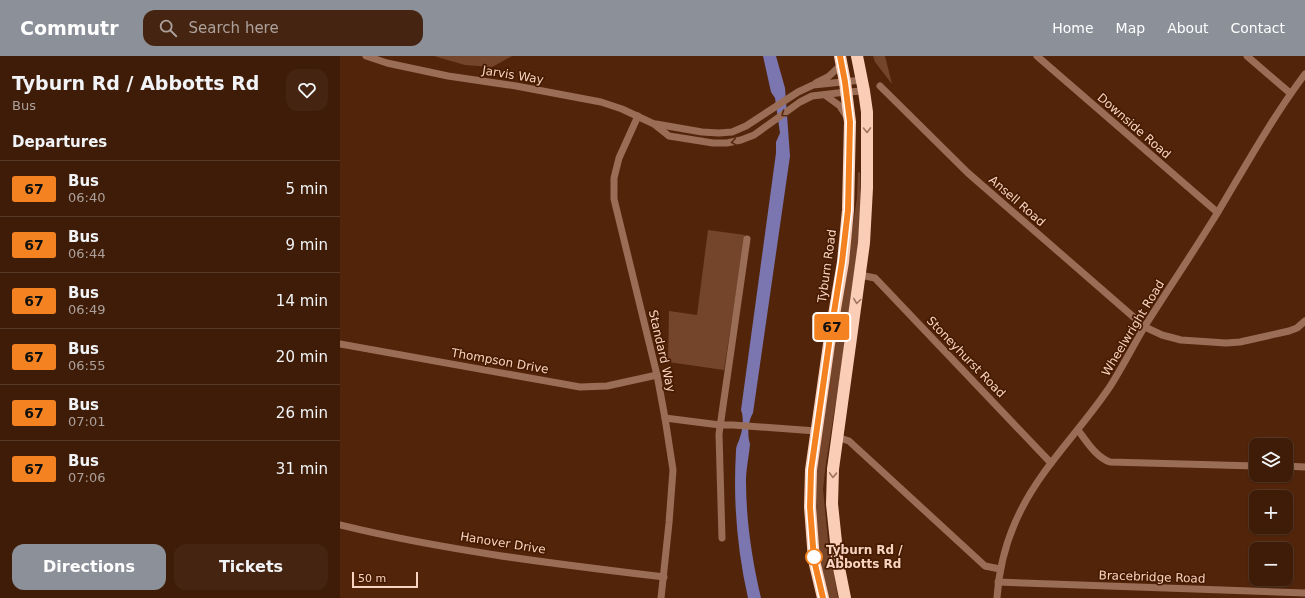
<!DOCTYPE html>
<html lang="en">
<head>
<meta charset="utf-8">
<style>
	:root { --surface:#3e1c08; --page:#452512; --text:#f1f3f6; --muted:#ada19c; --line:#573a29; --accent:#8c9099 }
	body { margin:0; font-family:"DejaVu Sans",sans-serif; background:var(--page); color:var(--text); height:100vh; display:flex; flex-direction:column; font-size:15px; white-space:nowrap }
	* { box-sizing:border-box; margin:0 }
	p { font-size:13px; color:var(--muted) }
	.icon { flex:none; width:22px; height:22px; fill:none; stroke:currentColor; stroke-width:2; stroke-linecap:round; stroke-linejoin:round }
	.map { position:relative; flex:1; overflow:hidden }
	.details { display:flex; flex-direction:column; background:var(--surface); width:340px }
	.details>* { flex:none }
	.badge { padding:0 8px; border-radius:3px; font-size:14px; line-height:26px }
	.buttons { position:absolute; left:909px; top:382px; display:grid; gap:8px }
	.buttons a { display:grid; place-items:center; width:44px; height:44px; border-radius:8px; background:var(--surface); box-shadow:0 1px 3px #0004,0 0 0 1px var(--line); font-size:20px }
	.scale { position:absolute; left:12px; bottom:10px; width:66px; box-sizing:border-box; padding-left:4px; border:2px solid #f7d3c0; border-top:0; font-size:11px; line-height:14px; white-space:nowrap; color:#f7d3c0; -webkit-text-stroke:3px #471b00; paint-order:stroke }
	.map>.badge { position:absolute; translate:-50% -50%; box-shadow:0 0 0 2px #fff }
	h2 { padding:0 12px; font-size:15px; line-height:36px }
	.round { display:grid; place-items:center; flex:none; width:42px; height:42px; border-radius:12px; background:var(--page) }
	.head { display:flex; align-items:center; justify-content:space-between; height:68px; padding:0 12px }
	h1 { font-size:19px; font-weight:600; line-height:30px }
	.primary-button { display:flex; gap:8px; margin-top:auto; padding:8px 12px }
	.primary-button a { flex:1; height:46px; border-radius:12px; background:var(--accent); color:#fff; font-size:16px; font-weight:600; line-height:46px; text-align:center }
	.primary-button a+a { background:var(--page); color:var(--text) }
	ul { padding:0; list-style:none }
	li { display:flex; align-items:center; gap:12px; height:56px; padding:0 12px; border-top:1px solid var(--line) }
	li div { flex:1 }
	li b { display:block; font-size:15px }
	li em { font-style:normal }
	li .badge { min-width:44px; font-weight:700; text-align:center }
	header { display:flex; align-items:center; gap:24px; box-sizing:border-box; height:56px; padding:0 20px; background:var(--accent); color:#fff }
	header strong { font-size:19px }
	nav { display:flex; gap:22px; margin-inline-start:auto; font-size:14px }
	.search { width:280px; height:36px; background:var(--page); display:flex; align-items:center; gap:10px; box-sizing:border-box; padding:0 14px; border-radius:12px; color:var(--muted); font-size:15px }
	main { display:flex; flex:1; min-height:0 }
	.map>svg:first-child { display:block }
</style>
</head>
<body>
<header>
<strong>Commutr</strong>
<div class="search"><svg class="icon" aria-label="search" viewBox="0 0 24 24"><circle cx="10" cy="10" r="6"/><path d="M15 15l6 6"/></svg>Search here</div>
<nav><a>Home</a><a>Map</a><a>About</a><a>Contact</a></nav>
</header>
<main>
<section class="details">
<div class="head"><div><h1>Tyburn Rd / Abbotts Rd</h1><p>Bus</p></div><a class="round"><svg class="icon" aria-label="heart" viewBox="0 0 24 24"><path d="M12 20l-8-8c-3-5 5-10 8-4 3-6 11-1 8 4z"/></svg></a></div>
<h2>Departures</h2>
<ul>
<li><span class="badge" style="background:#f58220;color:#111">67</span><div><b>Bus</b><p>06:40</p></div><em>5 min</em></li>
<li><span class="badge" style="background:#f58220;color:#111">67</span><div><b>Bus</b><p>06:44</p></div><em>9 min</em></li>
<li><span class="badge" style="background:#f58220;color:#111">67</span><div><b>Bus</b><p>06:49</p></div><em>14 min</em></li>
<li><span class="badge" style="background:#f58220;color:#111">67</span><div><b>Bus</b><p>06:55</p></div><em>20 min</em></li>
<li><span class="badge" style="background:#f58220;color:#111">67</span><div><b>Bus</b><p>07:01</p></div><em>26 min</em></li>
<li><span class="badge" style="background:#f58220;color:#111">67</span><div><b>Bus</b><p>07:06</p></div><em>31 min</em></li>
</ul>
<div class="primary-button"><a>Directions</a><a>Tickets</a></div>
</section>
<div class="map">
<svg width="965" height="542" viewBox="0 0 965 542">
	<rect width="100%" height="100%" fill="#52250a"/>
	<!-- green -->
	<g fill="#74452b">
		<path d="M 94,0 L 172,0 L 152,11 L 125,9 Z"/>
		<path d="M 533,0 L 545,0 L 552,28 L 535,6 Z"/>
		<path d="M 518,116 L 520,117 L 522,159 L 500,320 L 486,407 L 483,433 L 488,484 L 498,542 L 488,542 L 480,501 L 476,461 L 474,434 L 480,380 L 517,142 Z"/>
		<path d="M 368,174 L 405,179 L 384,314 L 328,306 L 329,255 L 357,259 Z"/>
	</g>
	<!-- water -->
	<path fill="#7b75b0" d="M 423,0 L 436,0 L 445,32 L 450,100 L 413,357 C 408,365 407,379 410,388 C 409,400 406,413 406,425 C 406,464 412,504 421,542 L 408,542 C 397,493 393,445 396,395 C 396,389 399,386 400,381 C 403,374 404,361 401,354 L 436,97 L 436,86 L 440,77 L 435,42 L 431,36 Z"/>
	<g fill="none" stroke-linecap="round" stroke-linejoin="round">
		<!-- street -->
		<g stroke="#9a6d56" stroke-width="7">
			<path d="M 26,0 L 47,7 L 108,20 L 176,30 L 261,46 L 282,53 L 314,68 L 329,80 L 373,87 L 387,87 L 401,84 L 414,79 L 460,46 L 472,40 L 506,36 L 524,35"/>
			<path d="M 697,0 L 877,156"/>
			<path d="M 907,0 L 950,37"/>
			<path d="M 476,27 L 488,21 L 502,8"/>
			<path d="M 540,30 L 628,117 L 805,271 L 822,279 L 841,284 L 886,287 L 900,286 L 949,275 L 957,272 L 965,265"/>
			<path d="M 485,39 L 500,50 L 507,61"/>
			<path d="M 298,60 L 279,102 L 274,122 L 274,143 L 317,319 L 325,362 L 333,414 L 329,467 L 321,542"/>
			<path d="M 316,68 L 362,76 L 379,77 L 392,76 L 406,70 L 458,36 L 473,29 L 522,24"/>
			<path d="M 520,219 L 535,222 L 711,407"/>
			<path d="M 0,288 L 240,331 L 267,330 L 317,319"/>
			<path d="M 325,362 L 380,369 L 393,369 L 476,375"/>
			<path d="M 738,374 C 747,386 756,401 770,406 L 916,410"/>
			<path d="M 497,381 L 509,385 L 645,510 L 660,513"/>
			<path d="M 946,410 L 965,411"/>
			<path d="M 0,469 C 106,495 216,508 324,521"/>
			<path d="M 382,482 L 379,378 L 407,183"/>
			<path d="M 658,526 L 965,537"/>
			<path d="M 657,542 C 659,512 666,484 680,456 C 703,409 742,373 771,329 C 783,310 793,290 805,270 C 829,232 854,195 878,156 C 906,109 932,62 965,18"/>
		</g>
		<!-- highway -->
		<g stroke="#facdb7" stroke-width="12">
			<path d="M 483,542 L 474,504 L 470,451 L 471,414 L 489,288 L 503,206 L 508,154 L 510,66 L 505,26 L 500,0"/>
			<path d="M 505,542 L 497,502 L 496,486 L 492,448 L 493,413 L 524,187 L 527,132 L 527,56 L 524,35 L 517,0"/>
		</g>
	</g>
	<!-- one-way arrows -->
	<defs><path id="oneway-chevron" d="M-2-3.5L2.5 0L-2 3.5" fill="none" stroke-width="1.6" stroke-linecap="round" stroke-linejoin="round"/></defs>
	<g stroke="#582b11">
		<use href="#oneway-chevron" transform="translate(444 58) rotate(145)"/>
		<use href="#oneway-chevron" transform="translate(394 86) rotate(170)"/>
	</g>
	<g stroke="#a0745c">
		<use href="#oneway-chevron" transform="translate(527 74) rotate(89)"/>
		<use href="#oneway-chevron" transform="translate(517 245) rotate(98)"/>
		<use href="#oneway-chevron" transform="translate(493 419) rotate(92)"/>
	</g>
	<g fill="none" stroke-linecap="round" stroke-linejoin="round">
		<defs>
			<path id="line" d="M 483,542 L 474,504 L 470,451 L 471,414 L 489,288 L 502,206 L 508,154 L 510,66 L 505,26 L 500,0"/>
		</defs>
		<!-- line casing -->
		<use href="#line" stroke="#fff" stroke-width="9"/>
		<!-- line -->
		<use href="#line" stroke="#f58220" stroke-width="6"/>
	</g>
	<!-- markers -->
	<circle fill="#fff" stroke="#f58220" stroke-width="2" cx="474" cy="501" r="8"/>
	<g text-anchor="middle" stroke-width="3.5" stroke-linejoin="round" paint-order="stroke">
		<!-- street labels -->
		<g font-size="12" fill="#f7d3c0" stroke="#471b00">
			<text transform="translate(173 19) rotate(9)" y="4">Jarvis Way</text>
			<text transform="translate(794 70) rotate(41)" y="4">Downside Road</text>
			<text transform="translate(677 145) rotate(41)" y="4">Ansell Road</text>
			<text transform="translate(487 210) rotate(-82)" y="4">Tyburn Road</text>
			<text transform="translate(793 272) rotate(-59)" y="4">Wheelwright Road</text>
			<text transform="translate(322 295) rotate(77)" y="4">Standard Way</text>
			<text transform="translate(626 301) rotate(46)" y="4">Stoneyhurst Road</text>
			<text transform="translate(160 305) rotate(10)" y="4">Thompson Drive</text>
			<text transform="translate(163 487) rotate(9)" y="4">Hanover Drive</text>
			<text transform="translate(812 521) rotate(2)" y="4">Bracebridge Road</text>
		</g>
		<!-- stop labels -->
		<g font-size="12" font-weight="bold" fill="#f7d3c0" stroke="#471b00" text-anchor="start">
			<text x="486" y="498">Tyburn Rd /<tspan x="486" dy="14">Abbotts Rd</tspan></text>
		</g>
	</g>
</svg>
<div class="buttons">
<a><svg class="icon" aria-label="layers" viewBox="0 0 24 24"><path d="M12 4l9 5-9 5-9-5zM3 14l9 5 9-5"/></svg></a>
<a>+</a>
<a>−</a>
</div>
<div class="scale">50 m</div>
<b class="badge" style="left:492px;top:271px;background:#f58220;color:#111">67</b>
</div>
</main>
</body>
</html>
